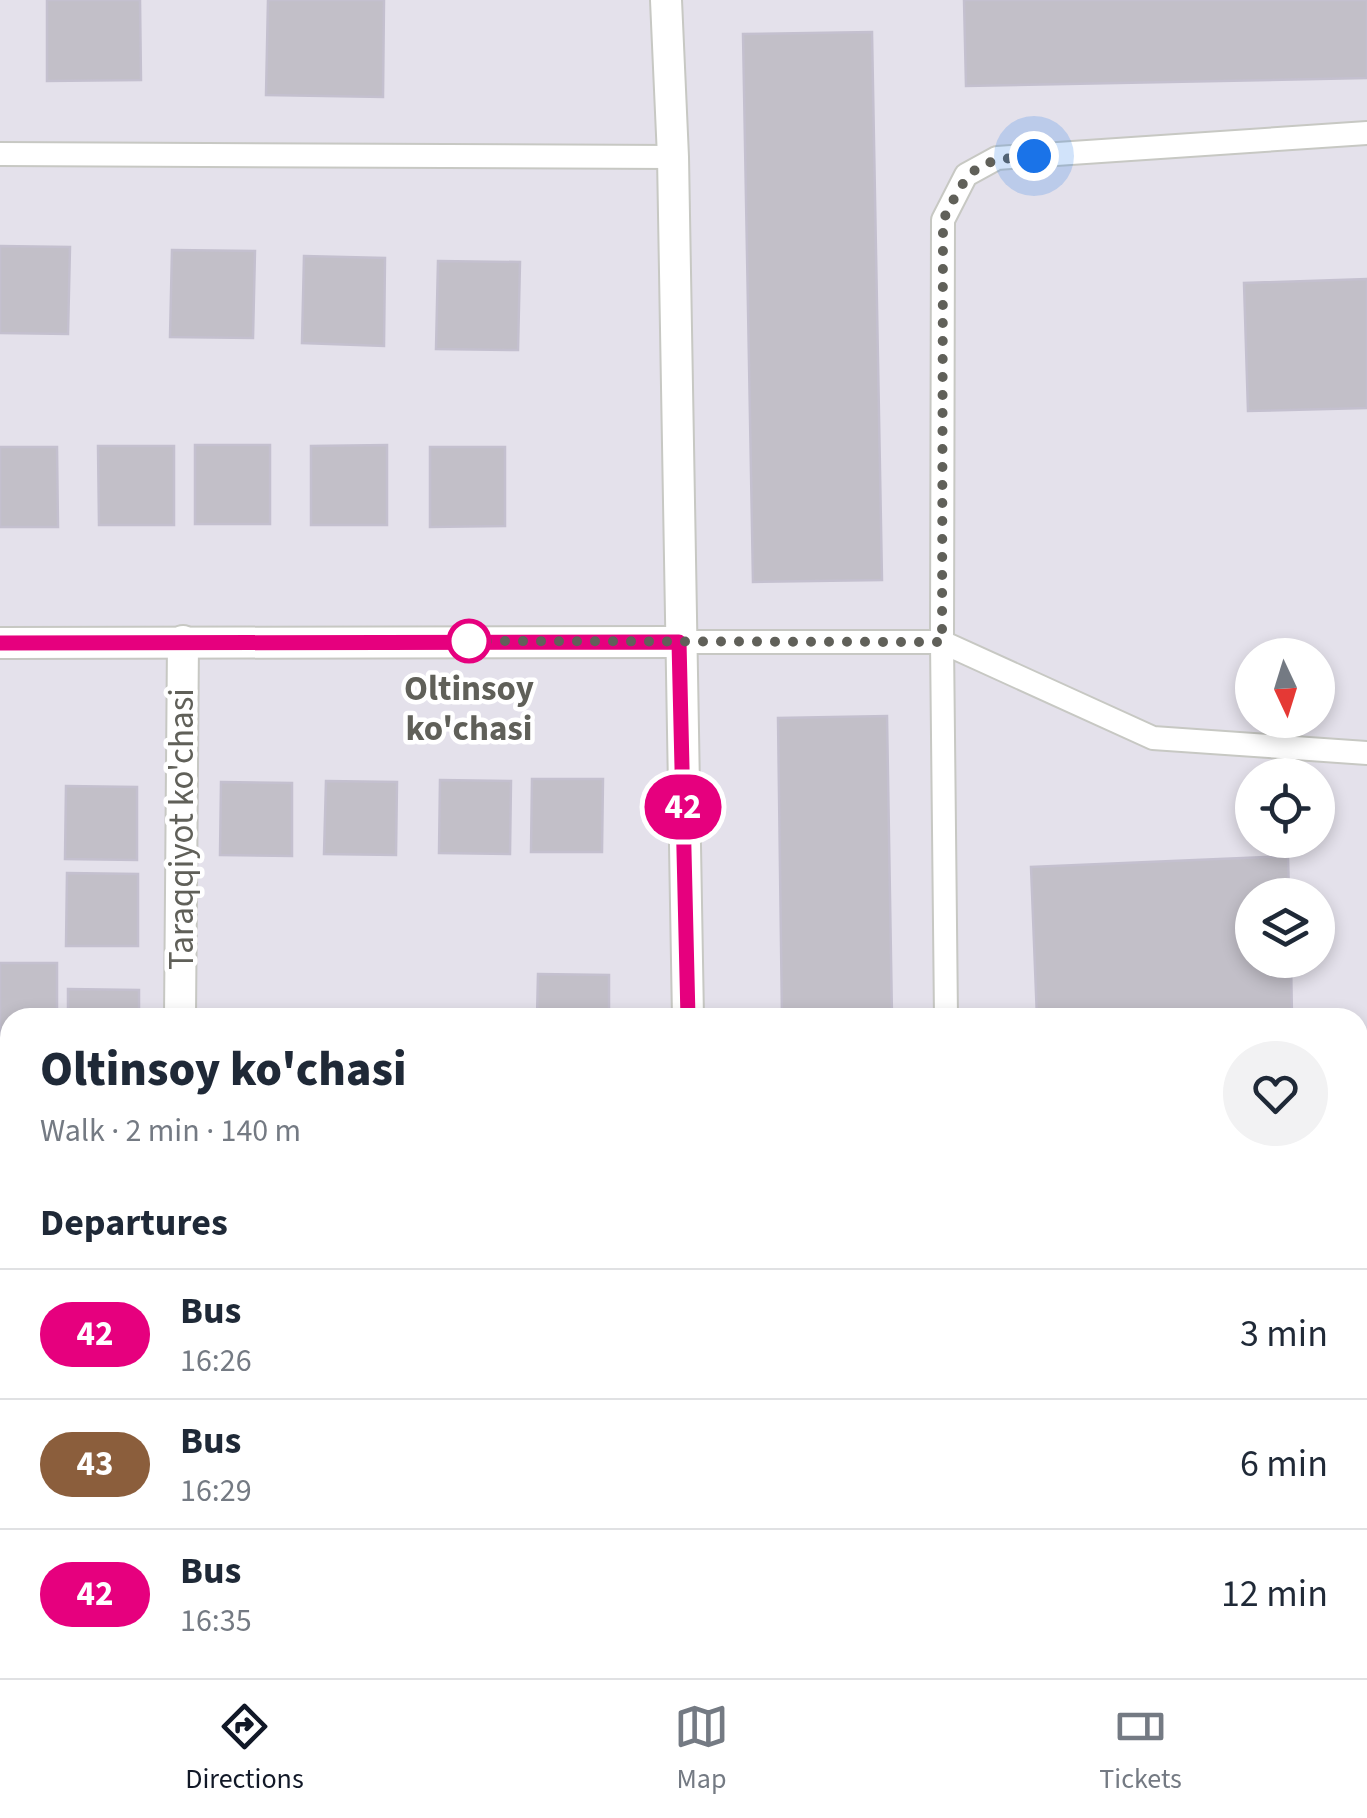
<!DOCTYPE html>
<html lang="en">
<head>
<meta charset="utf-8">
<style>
	:root { --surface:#fff; --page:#f2f2f3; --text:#1f2937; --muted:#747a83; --line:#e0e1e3; --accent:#111827 }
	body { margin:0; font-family:"Source Sans 3",sans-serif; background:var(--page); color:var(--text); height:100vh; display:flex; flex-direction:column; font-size:38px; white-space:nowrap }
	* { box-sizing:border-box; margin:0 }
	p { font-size:32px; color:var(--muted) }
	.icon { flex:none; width:55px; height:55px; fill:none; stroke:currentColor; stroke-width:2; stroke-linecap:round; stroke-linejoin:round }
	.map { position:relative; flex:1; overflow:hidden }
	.details { position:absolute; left:0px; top:1008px; width:1368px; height:672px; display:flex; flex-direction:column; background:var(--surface); border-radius:30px 30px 0 0; box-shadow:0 5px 15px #0003 }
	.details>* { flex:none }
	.badge { padding:0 20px; border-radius:32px; font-size:35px; line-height:65px }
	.needle { width:65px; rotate:176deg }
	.fabs { position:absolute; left:1235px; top:638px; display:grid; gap:20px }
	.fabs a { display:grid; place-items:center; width:100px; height:100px; border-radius:50%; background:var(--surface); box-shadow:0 5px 15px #0003; font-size:50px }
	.you { position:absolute; width:50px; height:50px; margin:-25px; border:8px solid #fff; border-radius:50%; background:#1a73e8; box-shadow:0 0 0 15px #1a73e833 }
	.map>.badge { position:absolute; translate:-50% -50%; box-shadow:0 0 0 5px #fff }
	h2 { padding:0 40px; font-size:38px; line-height:90px }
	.round { display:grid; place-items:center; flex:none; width:105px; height:105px; border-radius:52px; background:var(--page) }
	.overview { display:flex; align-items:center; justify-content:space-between; height:170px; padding:0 40px }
	h1 { font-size:48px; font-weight:800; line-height:75px }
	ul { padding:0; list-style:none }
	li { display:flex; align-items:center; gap:30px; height:130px; padding:0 40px; border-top:2px solid var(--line) }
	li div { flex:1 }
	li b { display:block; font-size:38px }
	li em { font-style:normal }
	li .badge { min-width:110px; font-weight:700; text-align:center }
	.tab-bar { display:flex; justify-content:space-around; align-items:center; height:140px; border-top:2px solid var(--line); background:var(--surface); font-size:28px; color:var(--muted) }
	.tab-bar a { display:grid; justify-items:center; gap:5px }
	.tab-bar .selected { color:var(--accent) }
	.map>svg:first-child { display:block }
</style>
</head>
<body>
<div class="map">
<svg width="1367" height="1678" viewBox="0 0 1367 1678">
	<rect width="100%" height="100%" fill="#e4e1eb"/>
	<!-- building -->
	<g fill="#c2bfc8" stroke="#c4c0cf" stroke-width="2.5">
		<path d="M 47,0 L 140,0 L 141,80 L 47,81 Z"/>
		<path d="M 268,0 L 384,0 L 383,97 L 266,95 Z"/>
		<path d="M 964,0 L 1367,0 L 1367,78 L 966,86 Z"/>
		<path d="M 872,32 L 882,580 L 753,582 L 743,34 Z"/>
		<path d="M 0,246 L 70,247 L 68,334 L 0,333 Z"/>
		<path d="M 172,250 L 255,251 L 253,338 L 170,337 Z"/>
		<path d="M 304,256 L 385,258 L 384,346 L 302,343 Z"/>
		<path d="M 438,261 L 520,262 L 518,350 L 436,349 Z"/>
		<path d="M 1367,279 L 1367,408 L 1248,411 L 1244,283 Z"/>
		<rect x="195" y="445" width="75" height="79"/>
		<path d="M 387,445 L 387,525 L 311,525 L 311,446 Z"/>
		<path d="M 98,446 L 174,446 L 174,525 L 99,525 Z"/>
		<path d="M 0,447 L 57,447 L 58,527 L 0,527 Z"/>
		<path d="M 430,447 L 505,447 L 505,526 L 430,527 Z"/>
		<path d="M 887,716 L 892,1018 L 782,1018 L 778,718 Z"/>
		<path d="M 532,779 L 603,779 L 602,852 L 531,852 Z"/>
		<path d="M 440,780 L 511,781 L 510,854 L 439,853 Z"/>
		<path d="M 326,781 L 397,782 L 396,855 L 324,854 Z"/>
		<path d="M 221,782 L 292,783 L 292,856 L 220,855 Z"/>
		<path d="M 66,786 L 137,787 L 137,860 L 65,859 Z"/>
		<path d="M 1288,856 L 1289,895 L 1252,895 L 1252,960 L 1291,960 L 1292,1018 L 1037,1018 L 1031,867 Z"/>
		<path d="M 67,873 L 138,874 L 138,946 L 66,946 Z"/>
		<path d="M 0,963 L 57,963 L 57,1018 L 10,1018 L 10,1077 L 0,1077 Z"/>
		<path d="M 538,974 L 609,975 L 609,1018 L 537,1018 Z"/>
		<path d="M 68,989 L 139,990 L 139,1018 L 68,1018 Z"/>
		<rect x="1358" y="1219" width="9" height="129"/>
		<path d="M 1367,1545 L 1367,1674 L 969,1678 L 969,1670 L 1358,1670 L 1358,1546 Z"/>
		<rect x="222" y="1670" width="71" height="8"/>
		<path d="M 548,1670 L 620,1670 L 619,1678 L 548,1678 Z"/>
		<path d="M 799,1670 L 906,1670 L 906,1672 L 799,1676 Z"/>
	</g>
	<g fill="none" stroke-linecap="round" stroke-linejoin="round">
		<defs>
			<g id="service">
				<path d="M 0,154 L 673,157"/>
				<path d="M 679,642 L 942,642 L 943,220 L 966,175 L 997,158 L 1367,133"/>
				<path d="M 946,1018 L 942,642 L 1153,738 L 1367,753"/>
				<path d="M 1358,1387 L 1367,1387"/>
			</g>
			<g id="minor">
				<path d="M 0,643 L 679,642"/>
				<path d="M 180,1018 L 183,641"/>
				<path d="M 174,1678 L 174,1670"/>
			</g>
			<g id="tertiary">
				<path d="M 666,0 L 673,157 L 688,1018"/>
				<path d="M 704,1670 L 705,1678"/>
			</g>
		</defs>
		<!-- service casing -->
		<use href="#service" stroke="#c7c8c3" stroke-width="26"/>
		<!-- minor casing -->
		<use href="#minor" stroke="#c7c8c3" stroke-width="34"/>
		<!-- tertiary casing -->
		<use href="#tertiary" stroke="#c7c8c3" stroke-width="34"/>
		<!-- service -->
		<use href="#service" stroke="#fff" stroke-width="22"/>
		<!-- minor -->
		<use href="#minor" stroke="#fff" stroke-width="30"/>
		<!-- tertiary -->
		<use href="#tertiary" stroke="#fff" stroke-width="30"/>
	</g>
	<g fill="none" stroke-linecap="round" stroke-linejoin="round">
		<defs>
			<path id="line" d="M 0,643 L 679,642 L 688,1018"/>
		</defs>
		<!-- line casing -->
		<use href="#line" stroke="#fff" stroke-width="22"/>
		<!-- line -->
		<use href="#line" stroke="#e6007e" stroke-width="15"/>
		<!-- walk -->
		<path stroke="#606059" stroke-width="10" stroke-dasharray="0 18" d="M 469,641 L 942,642 L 943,220 C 970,167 973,160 1034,156"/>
	</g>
	<!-- markers -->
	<circle fill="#fff" stroke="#e6007e" stroke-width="5" cx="469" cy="641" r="20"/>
	<g text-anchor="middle" stroke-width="9" stroke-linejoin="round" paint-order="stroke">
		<!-- stop labels -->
		<g font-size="35" font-weight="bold" fill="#606059" stroke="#fff">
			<text x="469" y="700">Oltinsoy<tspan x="469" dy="40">ko'chasi</tspan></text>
		</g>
		<!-- street labels -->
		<g font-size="35" fill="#606059" stroke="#fff">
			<text transform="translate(181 829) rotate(-90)" y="12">Taraqqiyot ko'chasi</text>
		</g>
	</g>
</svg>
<div class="fabs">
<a><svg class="needle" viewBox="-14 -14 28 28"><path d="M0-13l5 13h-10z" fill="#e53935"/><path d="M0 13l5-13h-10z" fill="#747a83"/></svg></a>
<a><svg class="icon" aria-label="locate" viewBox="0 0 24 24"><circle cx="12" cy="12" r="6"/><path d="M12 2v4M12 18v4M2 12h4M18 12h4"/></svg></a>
<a><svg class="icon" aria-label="layers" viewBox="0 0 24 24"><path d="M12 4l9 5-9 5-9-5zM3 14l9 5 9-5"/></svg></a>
</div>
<div class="you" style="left:1034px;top:156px"></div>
<b class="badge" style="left:683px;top:807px;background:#e6007e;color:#fff">42</b>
<section class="details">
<div class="overview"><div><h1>Oltinsoy ko'chasi</h1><p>Walk · 2 min · 140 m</p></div><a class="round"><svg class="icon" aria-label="heart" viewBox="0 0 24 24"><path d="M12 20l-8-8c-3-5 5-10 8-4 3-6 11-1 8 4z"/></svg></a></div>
<h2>Departures</h2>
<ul>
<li><span class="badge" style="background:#e6007e;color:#fff">42</span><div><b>Bus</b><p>16:26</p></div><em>3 min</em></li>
<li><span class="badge" style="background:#8b5e3c;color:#fff">43</span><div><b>Bus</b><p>16:29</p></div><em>6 min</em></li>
<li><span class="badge" style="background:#e6007e;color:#fff">42</span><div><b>Bus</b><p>16:35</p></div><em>12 min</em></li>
</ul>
</section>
</div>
<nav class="tab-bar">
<a class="selected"><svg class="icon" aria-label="directions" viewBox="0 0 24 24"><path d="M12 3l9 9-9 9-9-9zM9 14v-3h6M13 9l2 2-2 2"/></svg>Directions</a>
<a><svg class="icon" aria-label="map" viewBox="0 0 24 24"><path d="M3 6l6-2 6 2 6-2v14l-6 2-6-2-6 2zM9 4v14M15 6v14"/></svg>Map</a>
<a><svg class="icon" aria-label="tickets" viewBox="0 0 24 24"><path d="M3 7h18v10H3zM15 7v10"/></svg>Tickets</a>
</nav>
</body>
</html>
